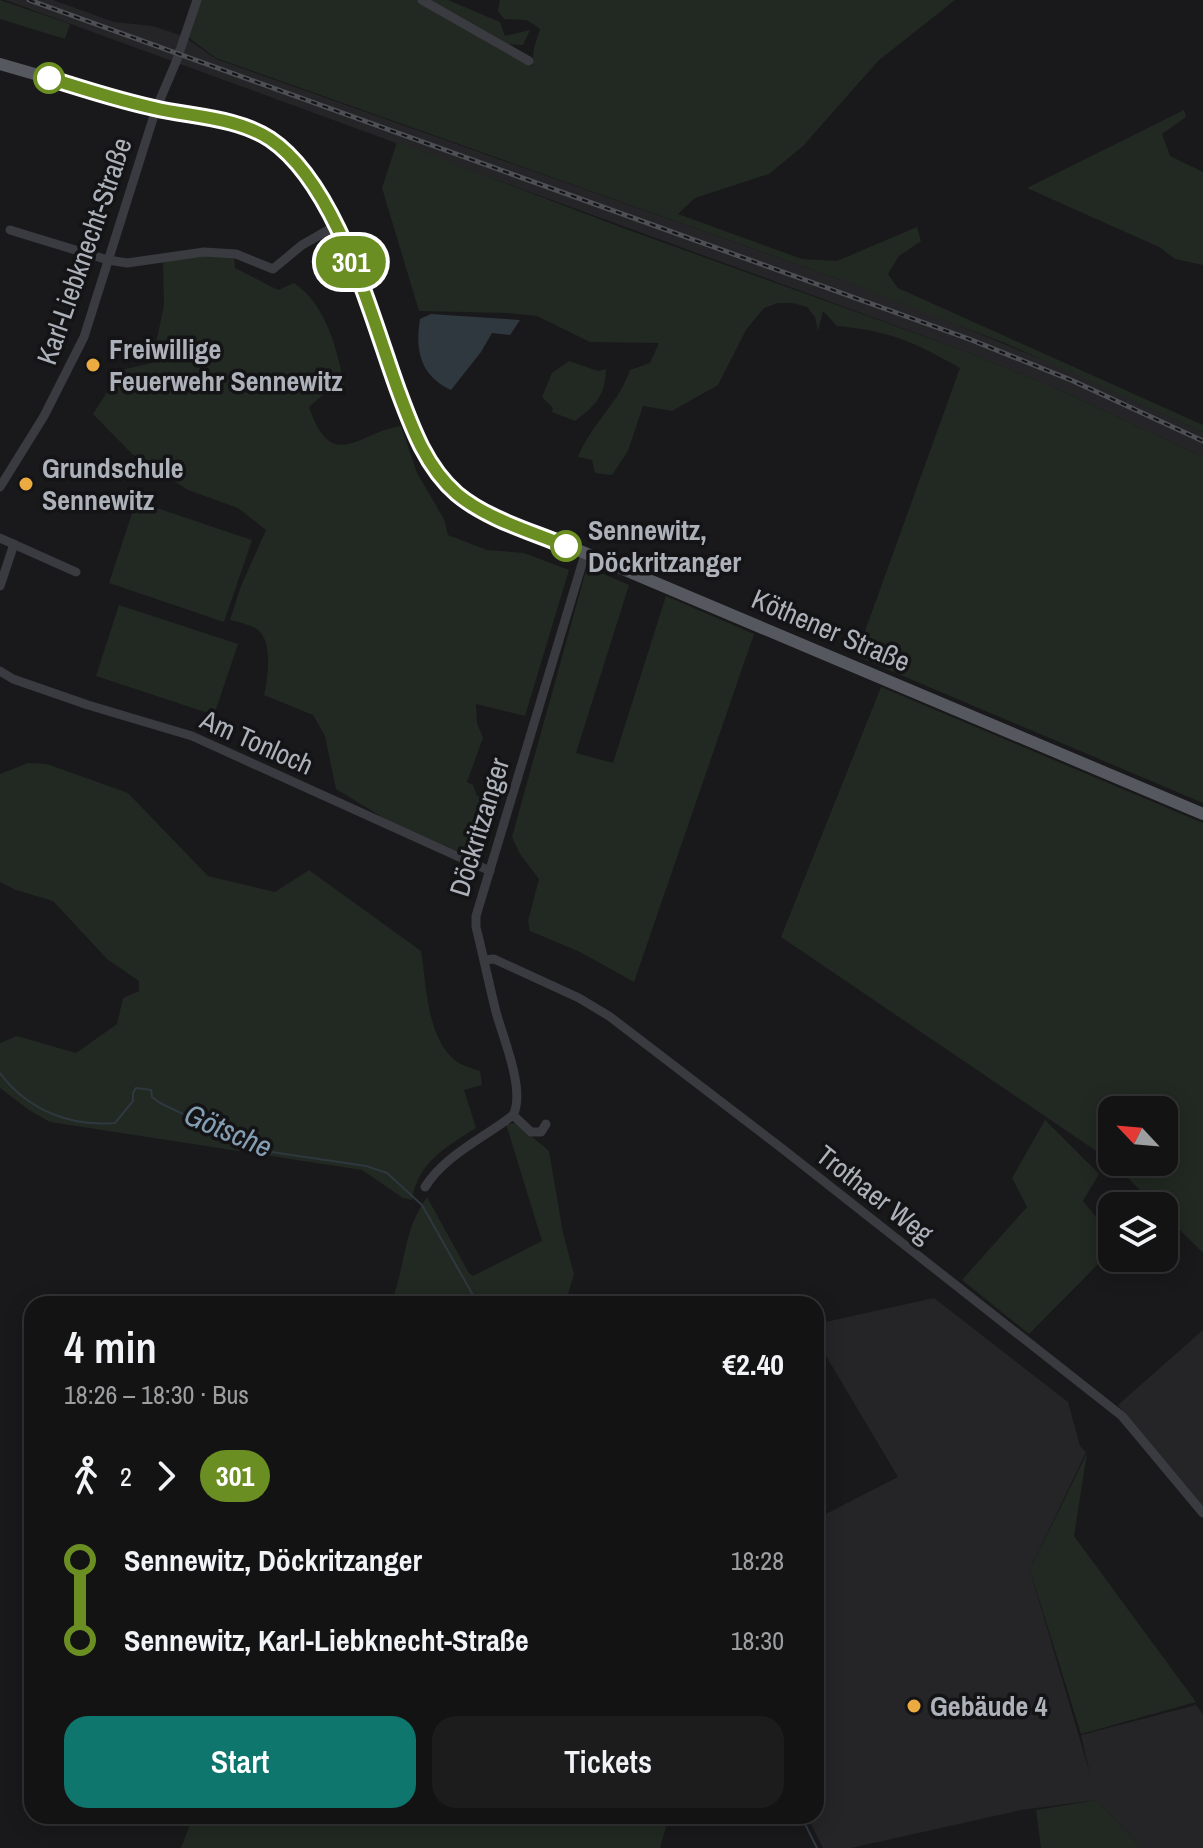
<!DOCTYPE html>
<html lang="en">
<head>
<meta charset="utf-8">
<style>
	:root { --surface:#131314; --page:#1c1c1d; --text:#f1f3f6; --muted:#9d9ea0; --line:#323234; --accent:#0f766e }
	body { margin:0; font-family:"Archivo Narrow",sans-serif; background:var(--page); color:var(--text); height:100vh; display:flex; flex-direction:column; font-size:30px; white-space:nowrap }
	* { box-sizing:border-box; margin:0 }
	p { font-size:26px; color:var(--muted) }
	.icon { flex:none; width:44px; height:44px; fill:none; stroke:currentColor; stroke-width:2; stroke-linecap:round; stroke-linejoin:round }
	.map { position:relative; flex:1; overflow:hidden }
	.details { position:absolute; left:24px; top:1296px; width:800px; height:528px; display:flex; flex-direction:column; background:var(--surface); border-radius:24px; box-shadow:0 4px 20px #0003,0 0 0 2px var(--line) }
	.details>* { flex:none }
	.badge { padding:0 16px; border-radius:26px; font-size:28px; line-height:52px }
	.needle { width:52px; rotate:296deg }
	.fabs { position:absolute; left:1098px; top:1096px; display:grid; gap:16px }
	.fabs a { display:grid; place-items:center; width:80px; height:80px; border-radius:16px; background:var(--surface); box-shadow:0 4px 20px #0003,0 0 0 2px var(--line); font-size:40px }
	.map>.badge { position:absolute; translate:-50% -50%; box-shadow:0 0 0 4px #fff }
	.legs { display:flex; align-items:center; gap:12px; height:88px; padding:0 40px; font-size:26px }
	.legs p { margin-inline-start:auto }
	.headline { display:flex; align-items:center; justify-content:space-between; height:136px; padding:0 40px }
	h1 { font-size:44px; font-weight:600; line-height:60px }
	.action { display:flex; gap:16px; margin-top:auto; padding:16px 40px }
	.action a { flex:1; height:92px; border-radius:24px; background:var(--accent); color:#fff; font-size:32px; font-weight:600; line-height:92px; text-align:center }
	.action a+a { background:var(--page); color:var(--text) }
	ul { padding:0 40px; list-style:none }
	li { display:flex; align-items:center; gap:28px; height:80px; font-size:30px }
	li i { display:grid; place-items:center; width:12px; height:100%; margin:0 10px; background:currentColor }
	li i::after { content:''; width:20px; height:20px; margin:-10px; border:6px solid; border-radius:50%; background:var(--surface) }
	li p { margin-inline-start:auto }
	li:first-child i { background:linear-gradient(#0000 50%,currentColor 0) }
	li:last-child i { background:linear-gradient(currentColor 50%,#0000 0) }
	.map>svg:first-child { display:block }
</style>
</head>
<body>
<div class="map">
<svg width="1203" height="1848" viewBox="0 0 1203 1848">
	<rect width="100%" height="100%" fill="#19191b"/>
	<!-- built -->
	<g fill="#252528">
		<path d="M 5,0 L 53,0 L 114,22 L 153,26 L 183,36 L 216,59 L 833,277 L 936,316 L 1060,367 L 1203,432 L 1203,457 L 1051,386 L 962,350 Z"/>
		<path d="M 934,1298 L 1068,1402 L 1080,1446 L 1086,1452 L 1030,1570 L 1090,1774 L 1081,1735 L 1196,1705 L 1203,1714 L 1203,1848 L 1141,1848 L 1097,1800 L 1021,1810 L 851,1848 L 823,1848 L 807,1816 L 816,1816 L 816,1519 L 898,1477 L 816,1339 L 816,1324 Z"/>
		<path d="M 1203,1330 L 1203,1506 L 1118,1405 Z"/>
	</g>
	<!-- green -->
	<g fill="#212922" fill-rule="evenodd">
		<path d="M 0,0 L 70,24 L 65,39 L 0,19 Z"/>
		<path d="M 201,0 L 418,0 L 532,66 L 534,48 L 540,29 L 527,20 L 504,19 L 498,11 L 500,0 L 955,0 L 878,61 L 803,146 L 769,174 L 695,198 L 678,214 L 802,259 L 837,261 L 917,227 L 921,241 L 899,256 L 888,274 L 898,288 L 1203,425 L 1203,432 L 1007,344 L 833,277 L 216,58 L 189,38 Z"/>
		<path d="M 427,0 L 448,0 L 500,22 L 505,36 L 530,30 L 523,45 L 505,44 Z"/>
		<path d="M 1184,110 L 1186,117 L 1162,134 L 1170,156 L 1203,172 L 1203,265 L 1175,259 L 1159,247 L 1027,188 Z"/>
		<path d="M 397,142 L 623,228 L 962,350 L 1051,386 L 1203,457 L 1203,803 L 856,656 L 960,368 C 914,342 891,331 837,326 L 823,311 L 818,331 L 815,317 L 807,307 L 792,303 L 778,303 L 764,308 L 746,330 L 718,385 L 672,411 L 643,406 L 628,451 L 612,475 L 595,473 L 592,460 L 578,457 C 591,424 619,403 630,370 L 650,363 L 659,343 L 590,342 L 537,316 L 507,313 L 419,311 L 382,188 Z"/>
		<path d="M 201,255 L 234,256 L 235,268 L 278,290 L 294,283 C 327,305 337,350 345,388 L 326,392 L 309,407 C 332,474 357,433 401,426 L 417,473 L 444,519 L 448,535 L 487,550 L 524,553 L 569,570 L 525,716 L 476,704 L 477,723 L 483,738 L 467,782 L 473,785 L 477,796 L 499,802 L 478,860 L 387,820 L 336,789 L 325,736 L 313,715 L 264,695 C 268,677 274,638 255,628 C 247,624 238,622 230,620 L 241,586 L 266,530 L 238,508 L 188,490 L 132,454 L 93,414 L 121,370 L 156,362 L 155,348 L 164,305 L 163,261 Z"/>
		<path d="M 569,361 L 598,371 L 606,369 C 605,396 596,405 575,421 L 552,412 L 553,408 L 542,397 L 552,373 Z"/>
		<path d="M 136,501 L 252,540 L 224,622 L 109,583 Z"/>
		<path d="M 587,567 L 629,585 L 576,753 L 613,763 L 666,596 L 754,634 L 634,982 L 580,952 L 530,931 L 528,921 L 539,879 L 520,854 L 512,837 Z"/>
		<path d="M 119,605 L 238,644 L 214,715 L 96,676 Z"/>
		<path d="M 881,687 L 1203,823 L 1203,1253 L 1164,1214 L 1164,1206 L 1156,1206 L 1111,1161 L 781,937 ZM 1164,1110 L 1164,1162 L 1112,1162 L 1112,1110 Z"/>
		<path d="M 28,763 L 47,764 L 128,793 L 208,876 L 275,892 L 309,870 L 421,951 C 427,986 426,1037 456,1061 C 462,1066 472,1068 480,1071 L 482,1085 L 464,1090 L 476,1128 C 446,1147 418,1162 412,1200 L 403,1198 L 362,1170 L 50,1122 L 29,1110 L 0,1088 L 0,1043 L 17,1036 L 76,1053 L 117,1024 L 123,998 L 139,991 L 139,981 L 107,959 L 53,901 L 16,890 L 0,882 L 0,774 Z"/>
		<path d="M 1045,1120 L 1099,1174 L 1083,1201 L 1112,1237 L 1112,1250 L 1029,1334 L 962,1280 L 1027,1207 L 1012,1178 Z"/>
		<path d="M 516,1123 L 549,1151 L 563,1233 L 574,1274 L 565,1304 L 390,1304 C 407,1266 401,1234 427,1197 L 469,1273 L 473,1276 L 542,1241 L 506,1124 Z"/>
		<path d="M 1087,1453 L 1074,1536 L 1196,1702 L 1081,1734 L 1030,1570 Z"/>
		<path d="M 1097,1800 L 1141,1848 L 1041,1848 L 1036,1810 Z"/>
		<path d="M 193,1816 L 669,1816 L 660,1848 L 181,1848 Z"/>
	</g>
	<!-- water -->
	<path fill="#2f383f" d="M 431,314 L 520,320 L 510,335 L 492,333 L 481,352 L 451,390 C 420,376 415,350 420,319 Z"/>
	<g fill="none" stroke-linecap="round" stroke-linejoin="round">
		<!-- stream -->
		<g stroke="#2f383f" stroke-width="2">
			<path d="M 0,1073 C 27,1109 69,1127 115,1123 L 133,1101 L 133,1093 L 136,1088 L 151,1090 L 152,1097 L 160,1103 L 258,1150 L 366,1166 L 387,1173 L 422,1205 L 478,1304"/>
			<path d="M 801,1816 L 817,1848"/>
		</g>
		<!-- minor -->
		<g stroke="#3a3b40" stroke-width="9">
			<path d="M 422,0 L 529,61"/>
			<path d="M 10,230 L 108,260 L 127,263 L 204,252 L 236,254 L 273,269 L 302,245 L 337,225"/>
			<path d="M 0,487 L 44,416 L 84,337 L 156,109 L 176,62 L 197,0"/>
			<path d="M 0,538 L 76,572"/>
			<path d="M 0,586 L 14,544"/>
			<path d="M 0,671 L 13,679 L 88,705 L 192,736 L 490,871"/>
			<path d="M 485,960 L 494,959 L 579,998 L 609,1016 L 784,1150 L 1122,1416 L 1203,1513"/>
			<path d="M 546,1124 L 541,1132 L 531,1132 L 513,1115 C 526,1091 503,1038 496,1012 C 489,984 483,955 476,927 L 476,916 L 585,554"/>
			<path d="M 425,1187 C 445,1155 484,1138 513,1115"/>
		</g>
		<!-- major -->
		<path stroke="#56585f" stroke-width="12" d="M 0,64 L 156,109 L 246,127 L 274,142 L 314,185 L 337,225 L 419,445 C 435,471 451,489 476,507 L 1203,814"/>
		<defs>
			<path id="rail" d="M 29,0 L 969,339 L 1071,380 L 1203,441"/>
		</defs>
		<!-- rail casing -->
		<use href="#rail" stroke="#4d4f55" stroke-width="5"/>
		<!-- rail -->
		<use href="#rail" stroke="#141416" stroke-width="2" stroke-dasharray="6" stroke-linecap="butt"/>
	</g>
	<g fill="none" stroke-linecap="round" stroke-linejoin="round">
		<defs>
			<path id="line-1" d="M 49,78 C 83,89 118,100 154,108 C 192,117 236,117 270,139 C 337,184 371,316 398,390 C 412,428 426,467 457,494 C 487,519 530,531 566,546"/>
		</defs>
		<!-- line-1 casing -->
		<use href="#line-1" stroke="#fff" stroke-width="18"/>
		<!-- line-1 -->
		<use href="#line-1" stroke="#6b8e23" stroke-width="12"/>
	</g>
	<!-- markers -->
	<g fill="#fff" stroke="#6b8e23" stroke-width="4">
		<circle cx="49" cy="78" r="14"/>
		<circle cx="566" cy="546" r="14"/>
	</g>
	<g fill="#ecab40" stroke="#141416" stroke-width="3">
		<circle cx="93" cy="365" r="8"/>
		<circle cx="26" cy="484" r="8"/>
		<circle cx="914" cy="1706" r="8"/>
	</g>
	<g text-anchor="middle" stroke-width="7" stroke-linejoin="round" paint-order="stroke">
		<!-- street labels -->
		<g font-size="28" fill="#acb1ba" stroke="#141416">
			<text transform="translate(84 251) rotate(-71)" y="10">Karl-Liebknecht-Straße</text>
			<text transform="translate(831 630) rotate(23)" y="10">Köthener Straße</text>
			<text transform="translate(257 742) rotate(24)" y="10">Am Tonloch</text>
			<text transform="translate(479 827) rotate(-73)" y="10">Döckritzanger</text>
			<text transform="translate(875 1194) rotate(38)" y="10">Trothaer Weg</text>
		</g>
		<!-- poi labels -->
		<g font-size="28" font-weight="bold" fill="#acb1ba" stroke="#141416" text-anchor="start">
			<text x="109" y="359">Freiwillige<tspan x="109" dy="32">Feuerwehr Sennewitz</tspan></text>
			<text x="42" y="478">Grundschule<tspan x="42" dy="32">Sennewitz</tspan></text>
			<text x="930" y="1716">Gebäude 4</text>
		</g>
		<!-- stop labels -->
		<g font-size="28" font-weight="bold" fill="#acb1ba" stroke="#141416" text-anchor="start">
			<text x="588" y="540">Sennewitz,<tspan x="588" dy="32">Döckritzanger</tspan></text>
		</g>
		<!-- water labels -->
		<g font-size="30" font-style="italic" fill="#849fb3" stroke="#141416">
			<text transform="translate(228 1131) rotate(23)" y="10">Götsche</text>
		</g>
	</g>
</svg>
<div class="fabs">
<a><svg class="needle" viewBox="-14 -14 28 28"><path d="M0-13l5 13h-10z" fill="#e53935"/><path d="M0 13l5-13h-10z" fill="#9d9ea0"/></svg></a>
<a><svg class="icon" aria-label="layers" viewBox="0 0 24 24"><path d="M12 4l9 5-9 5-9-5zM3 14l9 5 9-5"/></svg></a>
</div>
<b class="badge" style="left:351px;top:262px;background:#6b8e23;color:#fff">301</b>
<section class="details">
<div class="headline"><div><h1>4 min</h1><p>18:26 – 18:30 · Bus</p></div><b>€2.40</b></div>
<div class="legs"><svg class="icon" aria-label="walk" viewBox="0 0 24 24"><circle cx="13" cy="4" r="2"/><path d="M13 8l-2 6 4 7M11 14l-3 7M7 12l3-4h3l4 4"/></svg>2<svg class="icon" aria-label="forward" viewBox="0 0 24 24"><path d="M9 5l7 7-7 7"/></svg><b class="badge" style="background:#6b8e23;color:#fff">301</b></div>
<ul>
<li><i style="color:#6b8e23"></i><b>Sennewitz, Döckritzanger</b><p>18:28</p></li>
<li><i style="color:#6b8e23"></i><b>Sennewitz, Karl-Liebknecht-Straße</b><p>18:30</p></li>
</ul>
<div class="action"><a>Start</a><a>Tickets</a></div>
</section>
</div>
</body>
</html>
